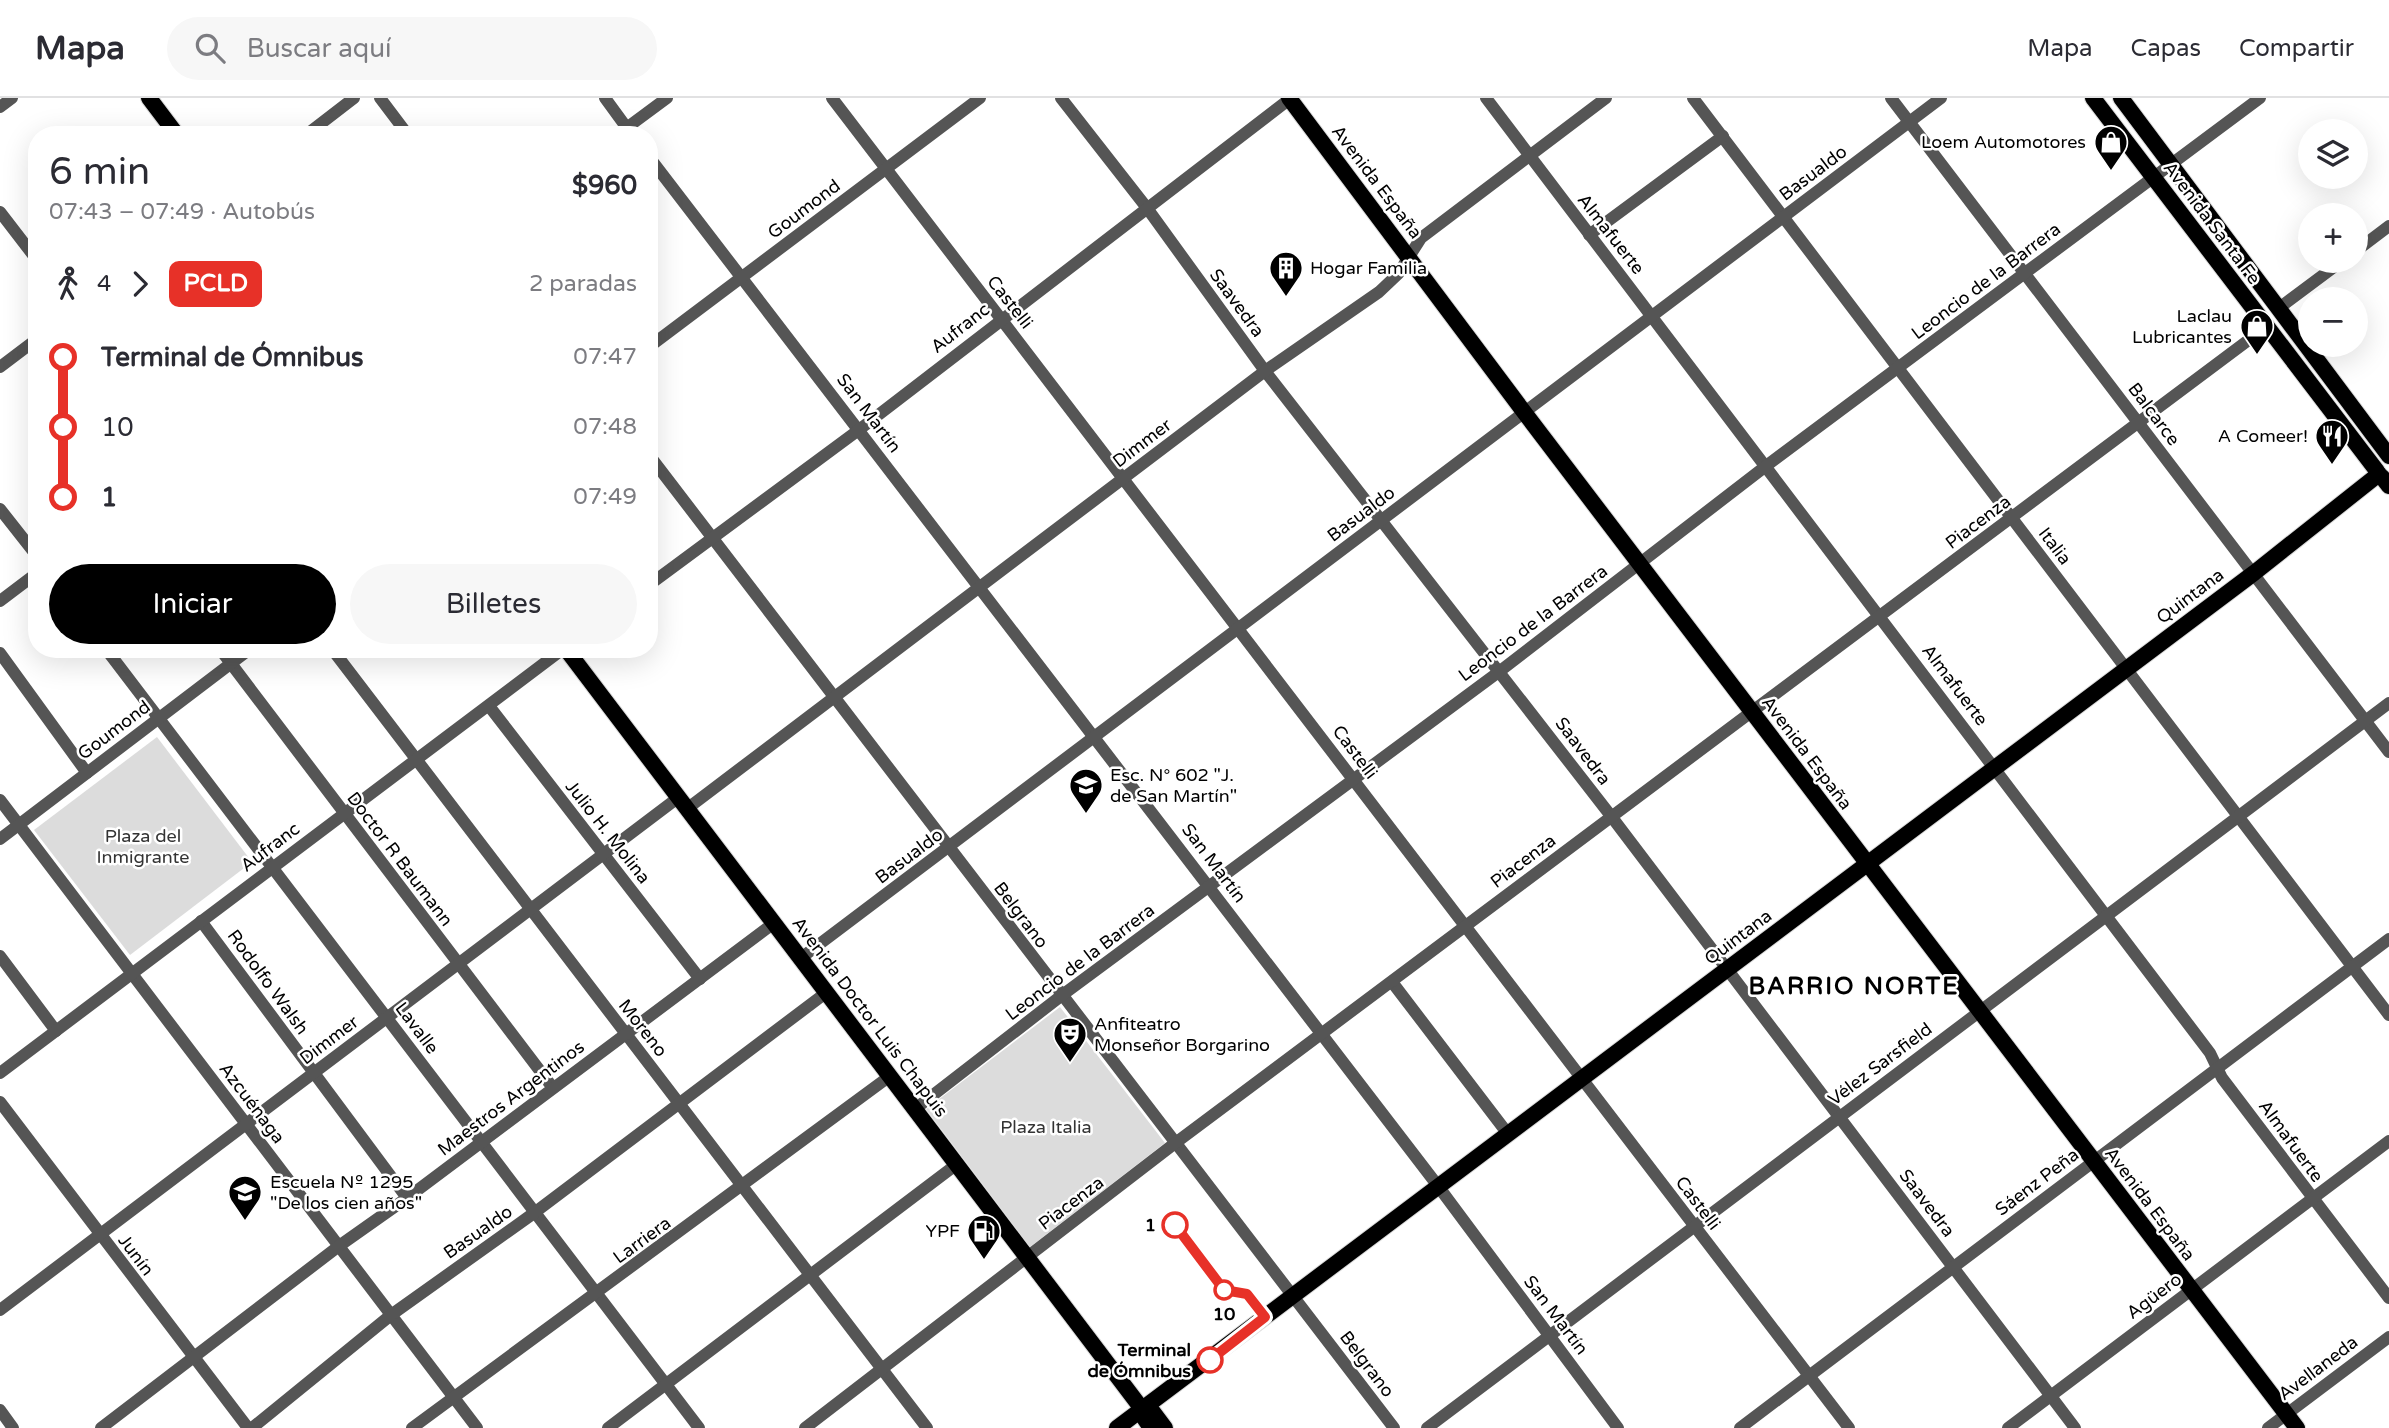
<!DOCTYPE html>
<html lang="es">
<head>
<meta charset="utf-8">
<style>
	:root { --surface:#fff; --page:#f7f7f7; --text:#2b2b33; --muted:#7c7c81; --line:#e1e1e2; --accent:#000 }
	body { margin:0; font-family:"Varela Round",sans-serif; background:var(--page); color:var(--text); height:100vh; display:flex; flex-direction:column; font-size:26px; white-space:nowrap }
	* { box-sizing:border-box; margin:0 }
	p { font-size:23px; color:var(--muted) }
	.icon { flex:none; width:38px; height:38px; fill:none; stroke:currentColor; stroke-width:2; stroke-linecap:round; stroke-linejoin:round }
	.map { position:relative; flex:1; overflow:hidden }
	.sheet { position:absolute; left:28px; top:28px; width:630px; height:532px; display:flex; flex-direction:column; background:var(--surface); border-radius:28px; box-shadow:0 7px 28px #0002 }
	.sheet>* { flex:none }
	.badge { padding:0 14px; border-radius:10px; font-size:24px; line-height:46px }
	.tools { position:absolute; left:2298px; top:21px; display:grid; gap:14px }
	.tools a { display:grid; place-items:center; width:70px; height:70px; border-radius:50%; background:var(--surface); box-shadow:0 7px 28px #0002; font-size:35px }
	.map>.badge { position:absolute; translate:-50% -50%; box-shadow:0 0 0 4px #fff }
	.legs { display:flex; align-items:center; gap:10px; height:77px; padding:0 21px; font-size:23px }
	.legs p { margin-inline-start:auto }
	.headline { display:flex; align-items:center; justify-content:space-between; height:119px; padding:0 21px }
	h1 { font-size:38px; font-weight:600; line-height:52px }
	.action { display:flex; gap:14px; margin-top:auto; padding:14px 21px }
	.action a { flex:1; height:80px; border-radius:42px; background:var(--accent); color:#fff; font-size:28px; font-weight:600; line-height:80px; text-align:center }
	.action a+a { background:var(--page); color:var(--text) }
	ul { padding:0 21px; list-style:none }
	li { display:flex; align-items:center; gap:24px; height:70px; font-size:26px }
	li i { display:grid; place-items:center; width:10px; height:100%; margin:0 9px; background:currentColor }
	li i::after { content:''; width:18px; height:18px; margin:-9px; border:5px solid; border-radius:50%; background:var(--surface) }
	li p { margin-inline-start:auto }
	li:first-child i { background:linear-gradient(#0000 50%,currentColor 0) }
	li:last-child i { background:linear-gradient(currentColor 50%,#0000 0) }
	header { display:flex; align-items:center; gap:42px; box-sizing:border-box; height:98px; padding:0 35px; background:var(--surface); border-bottom:2px solid var(--line) }
	header strong { font-size:33px }
	nav { display:flex; gap:38px; margin-inline-start:auto; font-size:24px }
	.search { width:490px; height:63px; background:var(--page); display:flex; align-items:center; gap:18px; box-sizing:border-box; padding:0 24px; border-radius:38px; color:var(--muted); font-size:26px }
	.map>svg:first-child { display:block }
</style>
</head>
<body>
<header>
<strong>Mapa</strong>
<div class="search"><svg class="icon" aria-label="search" viewBox="0 0 24 24"><circle cx="10" cy="10" r="6"/><path d="M15 15l6 6"/></svg>Buscar aquí</div>
<nav><a>Mapa</a><a>Capas</a><a>Compartir</a></nav>
</header>
<div class="map">
<svg width="2389" height="1330" viewBox="0 0 2389 1330">
	<rect width="100%" height="100%" fill="#fff"/>
	<!-- green -->
	<g fill="#dcdcdc">
		<path d="M 157,639 L 252,764 L 130,857 L 34,732 Z"/>
		<path d="M 1060,909 L 1165,1045 L 1030,1149 L 926,1011 Z"/>
	</g>
	<g fill="none" stroke-linecap="round" stroke-linejoin="round">
		<defs>
			<g id="major">
				<path d="M 149,0 L 177,37"/>
				<path d="M 1289,0 L 1524,314 L 2297,1330"/>
				<path d="M 2093,0 L 2377,373"/>
				<path d="M 2121,0 L 2389,358"/>
				<path d="M 2382,379 L 2389,388"/>
				<path d="M 566,551 L 1142,1311 L 1144,1320 L 1151,1330"/>
				<path d="M 1142,1311 L 1153,1314 L 1165,1330"/>
				<path d="M 1117,1330 L 2254,475 L 2379,376"/>
			</g>
		</defs>
		<!-- major casing -->
		<use href="#major" stroke="#dbdbdb" stroke-width="18"/>
		<!-- minor -->
		<g stroke="#555" stroke-width="12">
			<path d="M 380,0 L 408,37"/>
			<path d="M 605,0 L 632,37"/>
			<path d="M 832,0 L 1849,1330"/>
			<path d="M 1061,0 L 1147,110 L 1265,273 L 1611,718 L 2075,1330"/>
			<path d="M 1486,0 L 2210,955 L 2222,980 L 2389,1200"/>
			<path d="M 1693,0 L 2389,917"/>
			<path d="M 1891,0 L 2389,654"/>
			<path d="M 0,9 L 12,0"/>
			<path d="M 306,37 L 354,0"/>
			<path d="M 617,37 L 667,0"/>
			<path d="M 649,59 L 1438,1088 L 1618,1330"/>
			<path d="M 0,114 L 37,162"/>
			<path d="M 1589,137 L 1723,38"/>
			<path d="M 2356,153 L 2389,128"/>
			<path d="M 2279,210 L 2342,163"/>
			<path d="M 649,249 L 980,0"/>
			<path d="M 0,269 L 37,241"/>
			<path d="M 649,357 L 1394,1330"/>
			<path d="M 0,411 L 37,458"/>
			<path d="M 649,487 L 860,331 L 1291,0"/>
			<path d="M 0,503 L 37,475"/>
			<path d="M 106,551 L 699,1330"/>
			<path d="M 220,551 L 553,990"/>
			<path d="M 332,551 L 927,1330"/>
			<path d="M 0,555 L 87,675"/>
			<path d="M 489,608 L 700,881"/>
			<path d="M 0,702 L 477,1330"/>
			<path d="M 688,710 L 1265,273 L 1379,194 L 1398,176 L 1421,140 L 1606,0"/>
			<path d="M 0,741 L 250,551"/>
			<path d="M 201,823 L 407,1100"/>
			<path d="M 0,858 L 56,933"/>
			<path d="M 801,860 L 1941,0"/>
			<path d="M 1392,884 L 1508,1036"/>
			<path d="M 0,975 L 563,551"/>
			<path d="M 0,1004 L 248,1330"/>
			<path d="M 915,1011 L 1061,898 L 1500,573 L 1766,368 L 2260,0"/>
			<path d="M 0,1212 L 679,699"/>
			<path d="M 0,1312 L 13,1330"/>
			<path d="M 101,1330 L 339,1148 L 407,1100 L 774,825"/>
			<path d="M 252,1330 L 391,1217 L 534,1115 L 827,894"/>
			<path d="M 412,1330 L 890,978"/>
			<path d="M 608,1330 L 957,1066"/>
			<path d="M 805,1330 L 1174,1046 L 2266,229"/>
			<path d="M 1427,1330 L 2389,605"/>
			<path d="M 1740,1330 L 2389,841"/>
			<path d="M 2008,1330 L 2389,1043"/>
			<path d="M 2268,1330 L 2389,1239"/>
		</g>
		<!-- major -->
		<use href="#major" stroke="#000" stroke-width="16"/>
	</g>
	<g fill="none" stroke-linecap="round" stroke-linejoin="round">
		<defs>
			<path id="line-1" d="M 1175,1127 L 1224,1192 L 1247,1196 L 1265,1219 L 1210,1262"/>
		</defs>
		<!-- line-1 casing -->
		<use href="#line-1" stroke="#fff" stroke-width="16"/>
		<!-- line-1 -->
		<use href="#line-1" stroke="#e73128" stroke-width="10"/>
	</g>
	<!-- icons -->
	<defs>
		<symbol id="shop-pin" viewBox="-11 -11 22 30"><path d="M0 17L-7.5 6A9.5 9.5 0 1 1 7.5 6Z" fill="#000" stroke="#fff"/><path d="M-5-2.5h2.3a2.7 3.5 0 0 1 5.4 0H5L5.5 6h-11ZM-1.5-2.5h3a1.5 2.3 0 0 0-3 0Z" fill="#fff"/></symbol>
		<symbol id="building-pin" viewBox="-11 -11 22 30"><path d="M0 17L-7.5 6A9.5 9.5 0 1 1 7.5 6Z" fill="#000" stroke="#fff"/><path d="M-4-6H4V6H1V3H-1V6H-4ZM-2.5-4.3h1.7v1.8h-1.7ZM.8-4.3h1.7v1.8H.8ZM-2.5-1h1.7V.8h-1.7ZM.8-1h1.7V.8H.8Z" fill="#fff"/></symbol>
		<symbol id="restaurant-pin" viewBox="-11 -11 22 30"><path d="M0 17L-7.5 6A9.5 9.5 0 1 1 7.5 6Z" fill="#000" stroke="#fff"/><path d="M-5-6h1v4h1v-4h1v4h1v-4h1v5L-1.5 .5V6h-2V.5L-5-1ZM5-6V6H3V1.5H1.5Q1.5-4 5-6Z" fill="#fff"/></symbol>
		<symbol id="school-pin" viewBox="-11 -11 22 30"><path d="M0 17L-7.5 6A9.5 9.5 0 1 1 7.5 6Z" fill="#000" stroke="#fff"/><path d="M0-5L7-2L0 1L-7-2ZM-4 1L0 2.5L4 1V4Q0 6-4 4Z" fill="#fff"/></symbol>
		<symbol id="theatre-pin" viewBox="-11 -11 22 30"><path d="M0 17L-7.5 6A9.5 9.5 0 1 1 7.5 6Z" fill="#000" stroke="#fff"/><path d="M-5-5.5Q0-4 5-5.5V0Q5 5 0 6Q-5 5-5 0ZM-3.3-2.5H-1v1.5H-3.3ZM1-2.5H3.3v1.5H1ZM-2.8 1Q0 5.5 2.8 1Z" fill="#fff"/></symbol>
		<symbol id="fuel-pin" viewBox="-11 -11 22 30"><path d="M0 17L-7.5 6A9.5 9.5 0 1 1 7.5 6Z" fill="#000" stroke="#fff"/><path d="M-5.5-6h7V0h2V4h1.3V-2.5L3-4.5l.8-.8L6-3V5H2.5V1h-1V6h-7ZM-4.2-4.7v3.2H.2V-4.7Z" fill="#fff"/></symbol>
	</defs>
	<g fill-rule="evenodd">
		<use href="#shop-pin" x="2092" y="25" width="38" height="52"/>
		<use href="#building-pin" x="1267" y="151" width="38" height="52"/>
		<use href="#shop-pin" x="2238" y="209" width="38" height="52"/>
		<use href="#restaurant-pin" x="2313" y="319" width="38" height="52"/>
		<use href="#school-pin" x="1067" y="668" width="38" height="52"/>
		<use href="#theatre-pin" x="1051" y="917" width="38" height="52"/>
		<use href="#school-pin" x="226" y="1075" width="38" height="52"/>
		<use href="#fuel-pin" x="965" y="1114" width="38" height="52"/>
	</g>
	<!-- markers -->
	<g fill="#fff" stroke="#e73128" stroke-width="3.5">
		<circle cx="1175" cy="1127" r="12"/>
		<circle cx="1224" cy="1192" r="9"/>
		<circle cx="1210" cy="1262" r="12"/>
	</g>
	<g text-anchor="middle" stroke-width="5" stroke-linejoin="round" paint-order="stroke">
		<!-- poi labels -->
		<g font-size="18" fill="#000" stroke="#fff" text-anchor="end">
			<text x="2086" y="50">Loem Automotores</text>
			<text x="1310" y="176" text-anchor="start">Hogar Familia</text>
			<text x="2232" y="224">Laclau<tspan x="2232" dy="21">Lubricantes</tspan></text>
			<text x="2308" y="344">A Comeer!</text>
			<text x="1110" y="683" text-anchor="start">Esc. N° 602 "J.<tspan x="1110" dy="21">de San Martín"</tspan></text>
			<text x="1094" y="932" text-anchor="start">Anfiteatro<tspan x="1094" dy="21">Monseñor Borgarino</tspan></text>
			<text x="270" y="1090" text-anchor="start">Escuela Nº 1295<tspan x="270" dy="21">"De los cien años"</tspan></text>
			<text x="960" y="1139">YPF</text>
		</g>
		<!-- street labels -->
		<g font-size="18" fill="#000" stroke="#fff">
			<text transform="translate(1813 75) rotate(-37)" y="6">Basualdo</text>
			<text transform="translate(1377 84) rotate(53)" y="6">Avenida España</text>
			<text transform="translate(804 111) rotate(-37)" y="6">Goumond</text>
			<text transform="translate(2212 125) rotate(53)" y="6">Avenida Santa Fe</text>
			<text transform="translate(1611 136) rotate(52)" y="6">Almafuerte</text>
			<text transform="translate(1986 183) rotate(-37)" y="6">Leoncio de la Barrera</text>
			<text transform="translate(1010 204) rotate(52)" y="6">Castelli</text>
			<text transform="translate(1237 205) rotate(54)" y="6">Saavedra</text>
			<text transform="translate(960 230) rotate(-38)" y="6">Aufranc</text>
			<text transform="translate(869 315) rotate(53)" y="6">San Martín</text>
			<text transform="translate(2154 316) rotate(53)" y="6">Balcarce</text>
			<text transform="translate(1142 345) rotate(-37)" y="6">Dimmer</text>
			<text transform="translate(1361 416) rotate(-37)" y="6">Basualdo</text>
			<text transform="translate(1978 424) rotate(-37)" y="6">Piacenza</text>
			<text transform="translate(2055 448) rotate(53)" y="6">Italia</text>
			<text transform="translate(2190 498) rotate(-37)" y="6">Quintana</text>
			<text transform="translate(1533 525) rotate(-37)" y="6">Leoncio de la Barrera</text>
			<text transform="translate(1955 587) rotate(53)" y="6">Almafuerte</text>
			<text transform="translate(114 632) rotate(-37)" y="6">Goumond</text>
			<text transform="translate(1583 653) rotate(53)" y="6">Saavedra</text>
			<text transform="translate(1355 654) rotate(53)" y="6">Castelli</text>
			<text transform="translate(1807 655) rotate(53)" y="6">Avenida España</text>
			<text transform="translate(608 734) rotate(52)" y="6">Julio H. Molina</text>
			<text transform="translate(270 749) rotate(-37)" y="6">Aufranc</text>
			<text transform="translate(909 758) rotate(-37)" y="6">Basualdo</text>
			<text transform="translate(400 761) rotate(53)" y="6">Doctor R Baumann</text>
			<text transform="translate(1523 763) rotate(-37)" y="6">Piacenza</text>
			<text transform="translate(1214 765) rotate(53)" y="6">San Martín</text>
			<text transform="translate(1021 817) rotate(53)" y="6">Belgrano</text>
			<text transform="translate(1738 839) rotate(-37)" y="6">Quintana</text>
			<text transform="translate(1080 864) rotate(-37)" y="6">Leoncio de la Barrera</text>
			<text transform="translate(268 884) rotate(54)" y="6">Rodolfo Walsh</text>
			<text transform="translate(870 919) rotate(53)" y="6">Avenida Doctor Luis Chapuis</text>
			<text transform="translate(417 930) rotate(53)" y="6">Lavalle</text>
			<text transform="translate(643 930) rotate(52)" y="6">Moreno</text>
			<text transform="translate(329 942) rotate(-37)" y="6">Dimmer</text>
			<text transform="translate(1880 966) rotate(-37)" y="6">Vélez Sarsfield</text>
			<text transform="translate(511 1000) rotate(-37)" y="6">Maestros Argentinos</text>
			<text transform="translate(252 1005) rotate(53)" y="6">Azcuénaga</text>
			<text transform="translate(2291 1043) rotate(54)" y="6">Almafuerte</text>
			<text transform="translate(2037 1084) rotate(-37)" y="6">Sáenz Peña</text>
			<text transform="translate(1071 1105) rotate(-37)" y="6">Piacenza</text>
			<text transform="translate(1698 1105) rotate(53)" y="6">Castelli</text>
			<text transform="translate(1927 1105) rotate(53)" y="6">Saavedra</text>
			<text transform="translate(2150 1106) rotate(53)" y="6">Avenida España</text>
			<text transform="translate(478 1134) rotate(-35)" y="6">Basualdo</text>
			<text transform="translate(642 1142) rotate(-36)" y="6">Larriera</text>
			<text transform="translate(136 1157) rotate(53)" y="6">Junín</text>
			<text transform="translate(2154 1198) rotate(-37)" y="6">Agüero</text>
			<text transform="translate(1556 1217) rotate(53)" y="6">San Martín</text>
			<text transform="translate(1367 1266) rotate(53)" y="6">Belgrano</text>
			<text transform="translate(2318 1270) rotate(-37)" y="6">Avellaneda</text>
		</g>
		<!-- park labels -->
		<g font-size="18" fill="#333" stroke="#fff">
			<text x="143" y="744">Plaza del<tspan x="143" dy="21">Inmigrante</tspan></text>
			<text x="1046" y="1035">Plaza Italia</text>
		</g>
		<!-- stop labels -->
		<g font-size="18" font-weight="bold" fill="#000" stroke="#fff" text-anchor="end">
			<text x="1156" y="1133">1</text>
			<text x="1224" y="1222" text-anchor="middle">10</text>
			<text x="1191" y="1258">Terminal<tspan x="1191" dy="21">de Ómnibus</tspan></text>
		</g>
		<!-- district labels -->
		<g font-size="24" font-weight="bold" letter-spacing="2" fill="#000" stroke="#fff">
			<text x="1854" y="896">BARRIO NORTE</text>
		</g>
	</g>
</svg>
<div class="tools">
<a><svg class="icon" aria-label="layers" viewBox="0 0 24 24"><path d="M12 4l9 5-9 5-9-5zM3 14l9 5 9-5"/></svg></a>
<a>+</a>
<a>−</a>
</div>
<section class="sheet">
<div class="headline"><div><h1>6 min</h1><p>07:43 – 07:49 · Autobús</p></div><b>$960</b></div>
<div class="legs"><svg class="icon" aria-label="walk" viewBox="0 0 24 24"><circle cx="13" cy="4" r="2"/><path d="M13 8l-2 6 4 7M11 14l-3 7M7 12l3-4h3l4 4"/></svg>4<svg class="icon" aria-label="forward" viewBox="0 0 24 24"><path d="M9 5l7 7-7 7"/></svg><b class="badge" style="background:#e73128;color:#fff">PCLD</b><p>2 paradas</p></div>
<ul>
<li><i style="color:#e73128"></i><b>Terminal de Ómnibus</b><p>07:47</p></li>
<li><i style="color:#e73128"></i><span>10</span><p>07:48</p></li>
<li><i style="color:#e73128"></i><b>1</b><p>07:49</p></li>
</ul>
<div class="action"><a>Iniciar</a><a>Billetes</a></div>
</section>
</div>
</body>
</html>
